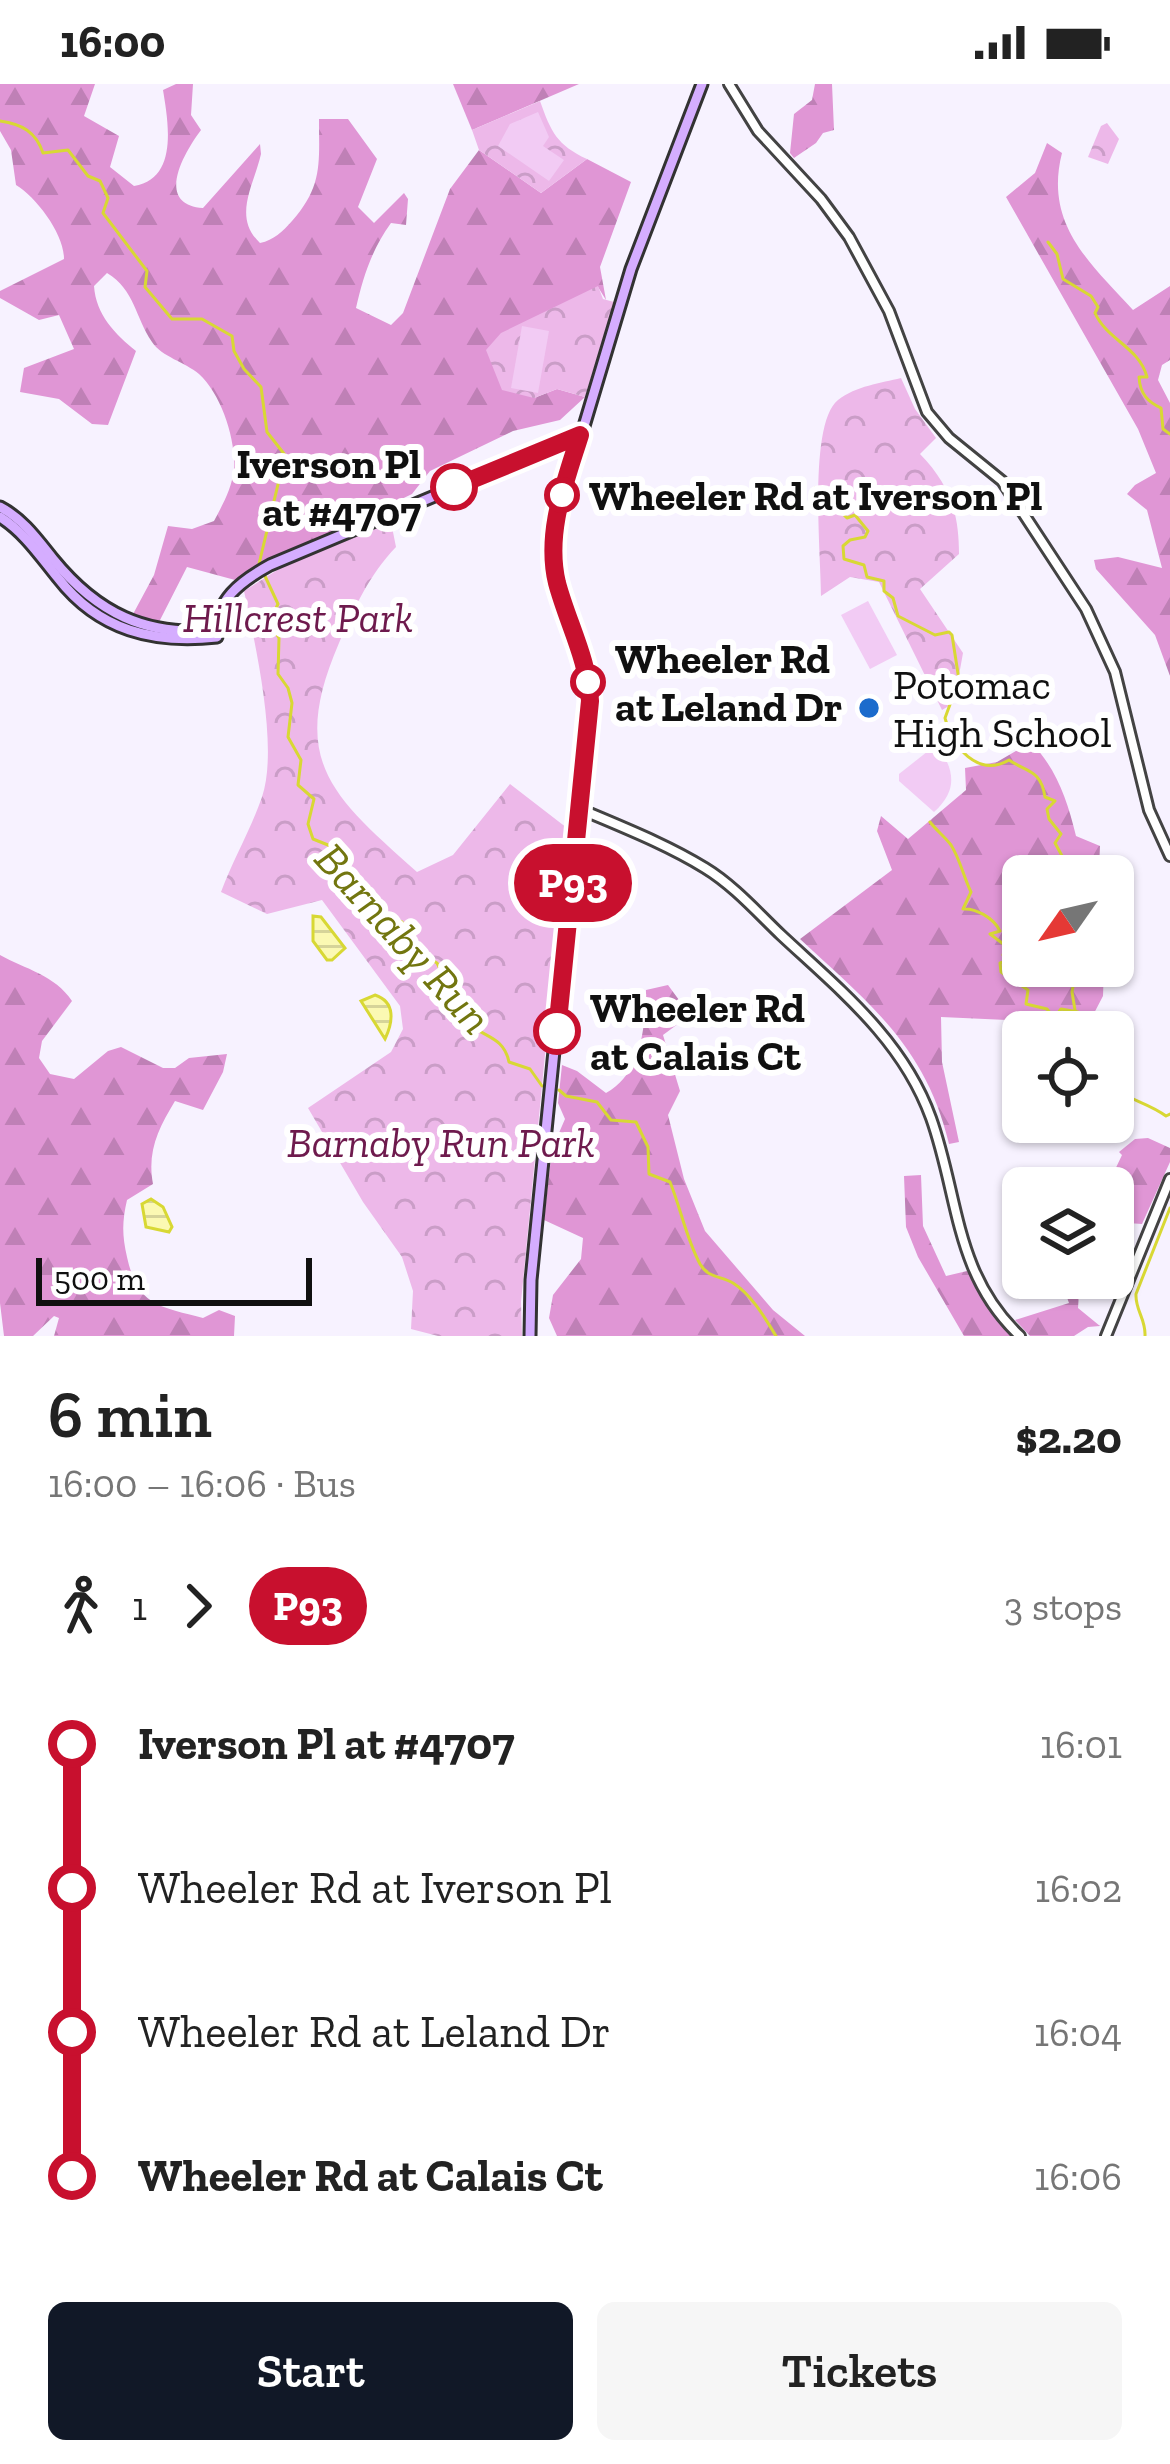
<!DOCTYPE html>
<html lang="en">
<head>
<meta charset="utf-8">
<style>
	:root { --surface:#fff; --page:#f6f6f6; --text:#222; --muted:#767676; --accent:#111827 }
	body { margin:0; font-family:"Zilla Slab",serif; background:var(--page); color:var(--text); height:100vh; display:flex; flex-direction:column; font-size:45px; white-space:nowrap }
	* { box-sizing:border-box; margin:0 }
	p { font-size:39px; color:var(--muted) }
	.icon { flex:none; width:66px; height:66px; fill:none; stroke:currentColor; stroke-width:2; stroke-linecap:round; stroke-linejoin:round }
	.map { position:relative; height:1252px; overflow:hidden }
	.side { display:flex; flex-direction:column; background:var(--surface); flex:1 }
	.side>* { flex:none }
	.badge { padding:0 24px; border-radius:39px; font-size:42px; line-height:78px }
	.needle { width:78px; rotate:236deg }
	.fabs { position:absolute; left:1002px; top:771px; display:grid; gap:24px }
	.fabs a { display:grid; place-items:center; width:132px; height:132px; border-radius:18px; background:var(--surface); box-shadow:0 3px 9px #0004; font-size:60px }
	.scale { position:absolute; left:36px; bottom:30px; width:276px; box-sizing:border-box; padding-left:12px; border:6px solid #101010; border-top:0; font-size:33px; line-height:42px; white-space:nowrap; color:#101010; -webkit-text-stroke:9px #fff; paint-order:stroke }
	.map>.badge { position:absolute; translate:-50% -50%; box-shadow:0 0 0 6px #fff }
	.legs { display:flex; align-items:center; gap:18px; height:132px; padding:0 48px; font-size:39px }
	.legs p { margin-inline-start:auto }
	.head { display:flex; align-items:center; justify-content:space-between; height:204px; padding:0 48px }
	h1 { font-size:66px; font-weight:600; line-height:90px }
	.action { display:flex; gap:24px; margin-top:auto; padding:24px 48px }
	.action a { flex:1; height:138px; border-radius:18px; background:var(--accent); color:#fff; font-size:48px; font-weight:600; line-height:138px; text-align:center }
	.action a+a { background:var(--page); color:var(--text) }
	ul { padding:0 48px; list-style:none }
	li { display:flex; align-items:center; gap:42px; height:144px; font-size:45px }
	li i { display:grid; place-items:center; width:18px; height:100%; margin:0 15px; background:currentColor }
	li i::after { content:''; width:30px; height:30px; margin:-15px; border:9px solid; border-radius:50%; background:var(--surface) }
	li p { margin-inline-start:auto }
	li:first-child i { background:linear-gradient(#0000 50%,currentColor 0) }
	li:last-child i { background:linear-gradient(currentColor 50%,#0000 0) }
	.status { display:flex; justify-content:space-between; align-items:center; height:84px; padding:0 60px; background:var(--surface); direction:ltr }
	.status svg { height:33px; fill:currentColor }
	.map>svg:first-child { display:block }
</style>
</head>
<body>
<div class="status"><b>16:00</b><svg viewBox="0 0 49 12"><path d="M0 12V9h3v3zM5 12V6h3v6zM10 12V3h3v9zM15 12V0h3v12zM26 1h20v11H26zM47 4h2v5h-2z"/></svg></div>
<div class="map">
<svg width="1170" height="1252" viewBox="0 0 1170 1252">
	<defs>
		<pattern id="forest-firs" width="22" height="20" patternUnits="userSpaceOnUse" patternTransform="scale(3)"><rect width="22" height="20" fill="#e096d5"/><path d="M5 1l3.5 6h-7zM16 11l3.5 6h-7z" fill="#bf80b6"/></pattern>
		<pattern id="park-crowns" width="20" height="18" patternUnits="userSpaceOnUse" patternTransform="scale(3)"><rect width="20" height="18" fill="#edb8e9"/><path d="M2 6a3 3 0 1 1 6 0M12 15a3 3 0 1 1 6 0" fill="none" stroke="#ca9dc7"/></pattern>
		<pattern id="water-rules" width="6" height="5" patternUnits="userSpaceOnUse" patternTransform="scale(3)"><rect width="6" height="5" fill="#fbf9b3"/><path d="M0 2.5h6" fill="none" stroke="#d6d499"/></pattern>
	</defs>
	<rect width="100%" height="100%" fill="#f7f2ff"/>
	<!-- forest -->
	<g fill="url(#forest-firs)">
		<path d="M 0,0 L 95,0 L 84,32 L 119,52 L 110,83 L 134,102 C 179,95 168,37 163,6 L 176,0 L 193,0 L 191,31 L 201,46 C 184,69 154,120 203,124 L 260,60 L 261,70 C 254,101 232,133 260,159 C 274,156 282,148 292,137 C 323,102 319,79 319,35 L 348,35 L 377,75 L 358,123 L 374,139 L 404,109 L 408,115 L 406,141 L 391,139 C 372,165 363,193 356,224 L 391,241 L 403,229 L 450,105 L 479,66 L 541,109 L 587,75 L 631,98 L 600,183 L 606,216 L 598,203 L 534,314 L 557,305 L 585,313 L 560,336 L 513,347 L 430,387 L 412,410 L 235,496 L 187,483 L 158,540 L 132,532 L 154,491 L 168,442 L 192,445 L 214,437 C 223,420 232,404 234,385 C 236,355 221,310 199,290 C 185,278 162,273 152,258 C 135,233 135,206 107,189 L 94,202 C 96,231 115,250 136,267 L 108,341 L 92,340 L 59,315 L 20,308 L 24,284 L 74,265 L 59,231 L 39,236 L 0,214 L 0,207 L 64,175 C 64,150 37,114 16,101 L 11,66 L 0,47 Z"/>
		<path d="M 453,0 L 579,0 L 472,46 Z"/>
		<path d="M 815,0 L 832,0 L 834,46 L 823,49 L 816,59 L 794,74 L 790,69 L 794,30 L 812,16 Z"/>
		<path d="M 1047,59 L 1062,69 C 1044,140 1089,178 1133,226 L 1170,202 L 1170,276 L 1162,281 L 1158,296 L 1170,319 L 1170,592 L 1155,551 L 1096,485 L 1094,476 L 1118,473 L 1162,484 L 1147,426 L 1127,410 L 1135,401 L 1156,389 L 1138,345 L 1006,113 L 1035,89 Z"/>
		<path d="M 1031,658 C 1057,686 1067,715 1076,752 L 1100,762 L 1099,784 L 1089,787 L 1090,792 L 1023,792 L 1023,882 L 1104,882 L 1103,912 L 1089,939 L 1096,948 L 1023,948 L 1023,981 L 1007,936 L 941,933 L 942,978 L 959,1058 L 949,1060 C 926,963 870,920 800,855 L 892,786 L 877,747 L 881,732 L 908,755 L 966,706 L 965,684 L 997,678 Z"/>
		<path d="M 0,871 C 25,885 55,891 72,917 L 42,957 L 39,974 L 50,990 L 74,995 L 108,967 L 121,963 L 163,984 L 175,984 L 189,974 L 227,970 L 223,988 L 203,1026 L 175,1017 C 158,1045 147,1068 153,1100 L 127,1116 C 122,1138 122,1151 127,1173 C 138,1222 158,1222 203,1234 L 219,1226 L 235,1232 L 234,1252 L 54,1252 L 59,1234 L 54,1232 L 33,1252 L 4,1252 L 0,1219 Z"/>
		<path d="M 668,901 L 690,931 L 663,951 L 680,1007 L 668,1031 L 684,1095 L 705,1147 L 773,1226 L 805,1252 L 557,1252 L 549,1234 L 553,1211 L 581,1175 L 583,1154 L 544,1136 L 552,1065 L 565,1035 L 558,1019 L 562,981 L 577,987 L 606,1009 C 642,989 645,943 646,906 Z"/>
		<path d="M 1148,1054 L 1170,1064 L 1170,1078 L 1142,1140 L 1113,1138 L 1113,1104 L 1091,1104 L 1112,1092 L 1122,1071 L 1119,1068 L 1135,1055 Z"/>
		<path d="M 921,1091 L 923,1142 L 946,1192 L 967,1187 L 1012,1252 L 964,1252 L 918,1173 L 906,1143 L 904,1092 Z"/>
		<path d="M 1060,1194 L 1080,1194 L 1078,1224 L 1100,1242 L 1088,1243 L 1074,1252 L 1030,1252 L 1015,1236 L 1069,1219 Z"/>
	</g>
	<!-- park -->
	<g fill="url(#park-crowns)">
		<path d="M 540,17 C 551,48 557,61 587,75 L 541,109 L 479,66 L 472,46 Z"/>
		<path d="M 1107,39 L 1119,55 L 1108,80 L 1088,73 L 1101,42 Z"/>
		<path d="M 598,202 L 603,215 L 614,218 L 585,313 L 557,305 L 534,314 L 502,306 L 486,266 L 501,249 Z"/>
		<path d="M 901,294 L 915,325 L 936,354 L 920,370 C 949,400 959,427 959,470 L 920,505 L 963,569 L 954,619 L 942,626 L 879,498 L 850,493 L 821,512 C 821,471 808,340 838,316 C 856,302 881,299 901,294 Z"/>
		<path d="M 391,438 L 396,463 C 369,491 355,523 339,559 C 288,677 332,712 417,788 L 453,771 L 510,700 L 567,744 L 521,1218 L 522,1252 L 438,1252 L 411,1245 L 413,1207 L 402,1173 L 363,1118 L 308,1024 L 391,968 L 403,945 L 400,922 L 322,816 L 267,830 L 221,808 C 233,776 251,745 262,713 C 279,663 255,559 244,507 L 282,483 Z"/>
	</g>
	<!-- pitch -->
	<g fill="#f2cbf4">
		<path d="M 538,28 L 549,53 L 543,62 L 564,76 L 549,97 L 498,62 L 510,40 Z"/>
		<path d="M 522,242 L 549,247 L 538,309 L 511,304 Z"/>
		<path d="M 868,517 L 897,571 L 870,585 L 841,531 Z"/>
		<path d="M 937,660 C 954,686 959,705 934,728 L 899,697 L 899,690 Z"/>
	</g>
	<!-- water -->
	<g fill="url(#water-rules)" stroke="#d8d834" stroke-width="3">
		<path d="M 313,832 L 321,833 L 345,864 L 332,876 L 327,876 L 313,857 Z"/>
		<path d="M 375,911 C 396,918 393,938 385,955 L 361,917 Z"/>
		<path d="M 151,1115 L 163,1123 L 172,1143 L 169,1148 L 146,1143 L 142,1120 Z"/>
	</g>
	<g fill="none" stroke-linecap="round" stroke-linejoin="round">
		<!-- stream -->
		<g stroke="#d8d834" stroke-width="3">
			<path d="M 0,37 C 22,40 36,48 43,69 L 68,66 L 88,92 L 100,97 L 108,114 L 103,129 L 147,187 L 145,203 L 172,235 L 202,235 L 232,252 L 234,267 L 244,285 L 261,303 L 267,348 L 285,371 L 259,480"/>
			<path d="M 1048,158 L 1057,170 L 1063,195 L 1091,212 L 1098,223 L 1095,229 C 1107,256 1139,263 1147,293 L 1139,293 C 1140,310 1148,318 1161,324 L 1163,345 L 1170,350"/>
			<path d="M 815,404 L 833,414 L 827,419 L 828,424 L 839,426 L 847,434 L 855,431 L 868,447 L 865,453 L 850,456 L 843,462 L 844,475 L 864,481 L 867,493 L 884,497 L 884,507 L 893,514 L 898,532 L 935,551 L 949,548 L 952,551 L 959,596 L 945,634 C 952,663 978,694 1009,676 C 1026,688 1041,685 1045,713 L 1055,717 L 1047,725 L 1049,735 L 1061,750 L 1055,759 L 1073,792"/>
			<path d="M 264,490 L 278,520 L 269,539 L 279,554 L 278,590 L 288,604 L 292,619 L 288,653 L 301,676 L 298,701 L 314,715 L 308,740 L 313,755 L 333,763 C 336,770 337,778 341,783 C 361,806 370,787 378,830 L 402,838 L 423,871 L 437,879 L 448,900 L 470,918 L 470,941 C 487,954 504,954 509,978 L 530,985 L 542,1002"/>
			<path d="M 930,738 C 936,746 945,753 951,761 C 960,775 964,794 971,808 L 963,825 C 975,824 993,833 1000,847 L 990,850 L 1006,862 L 1003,871 L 1007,877 L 1000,879 L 1001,888 L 1028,906 L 1026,920 L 1047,925 L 1054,934 L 1061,925 L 1078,928"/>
			<path d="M 1077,882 L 1072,908 L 1077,938 L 1090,940 L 1093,948"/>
			<path d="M 1113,1003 C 1126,1015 1149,1019 1166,1032 L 1170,1030"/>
			<path d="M 559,1006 L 566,1012 L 597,1018 L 611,1036 L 636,1038 L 648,1063 L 649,1090 L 670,1098 C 681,1125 686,1154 700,1180 C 708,1194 721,1192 733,1199 C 752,1211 765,1234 776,1252"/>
			<path d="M 1145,1252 C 1146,1235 1135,1226 1136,1210 L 1170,1124"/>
		</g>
		<defs>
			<g id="tertiary">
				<path d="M 729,0 L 758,47 L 821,115 L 849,153 L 889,227 L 927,328 L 949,354 L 1002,397 L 1086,525 L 1115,588 L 1149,726 L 1170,772"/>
				<path d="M 580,725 C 622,743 666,760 705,784 C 733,801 757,828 781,851 C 840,906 903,956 931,1034 C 959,1112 954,1190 1020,1252"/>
				<path d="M 1106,1252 L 1170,1095"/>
			</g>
			<g id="secondary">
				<path d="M 0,423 C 23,435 37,455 53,475 C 97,529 146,553 216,546"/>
				<path d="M 0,433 C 24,448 40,472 58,494 C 99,547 154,560 217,553 C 214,516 241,497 270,481 L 580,351"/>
				<path d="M 530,1252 L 531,1196 L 589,618 L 587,585 L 556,493 L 555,439 L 631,185 L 702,0"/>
			</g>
		</defs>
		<!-- tertiary casing -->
		<use href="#tertiary" stroke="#434343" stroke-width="14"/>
		<!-- secondary casing -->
		<use href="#secondary" stroke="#323232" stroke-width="15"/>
		<!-- tertiary -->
		<use href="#tertiary" stroke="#fff" stroke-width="8"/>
		<!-- secondary -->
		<use href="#secondary" stroke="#d5adff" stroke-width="9"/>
	</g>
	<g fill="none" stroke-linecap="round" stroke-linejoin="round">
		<defs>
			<path id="line-1" d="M 454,403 L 580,351 C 565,399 545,449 557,499 C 568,540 588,575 590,617 L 557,947"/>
		</defs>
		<!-- line-1 casing -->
		<use href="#line-1" stroke="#fff" stroke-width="27"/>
		<!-- line-1 -->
		<use href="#line-1" stroke="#c8102e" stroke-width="18"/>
	</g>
	<!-- markers -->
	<g fill="#fff" stroke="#c8102e" stroke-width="6">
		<circle cx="454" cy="403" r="21"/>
		<circle cx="562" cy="411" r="15"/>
		<circle cx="588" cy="598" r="15"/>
		<circle cx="557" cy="947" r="21"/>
	</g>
	<circle fill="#1b6bcc" stroke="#fff" stroke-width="4.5" cx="869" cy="624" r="12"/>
	<g text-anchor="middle" stroke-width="12" stroke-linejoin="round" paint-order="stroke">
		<!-- stop labels -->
		<g font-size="42" font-weight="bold" fill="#101010" stroke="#fff" text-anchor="start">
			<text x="421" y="394" text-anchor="end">Iverson Pl<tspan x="421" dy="48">at #4707</tspan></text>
			<text x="589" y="426">Wheeler Rd at Iverson Pl</text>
			<text x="615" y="589">Wheeler Rd<tspan x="615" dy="48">at Leland Dr</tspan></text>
			<text x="590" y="938">Wheeler Rd<tspan x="590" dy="48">at Calais Ct</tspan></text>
		</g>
		<!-- park labels -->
		<g font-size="42" font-style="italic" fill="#6e1a4d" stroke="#fff">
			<text x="298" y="548">Hillcrest Park</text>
			<text x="441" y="1073">Barnaby Run Park</text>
		</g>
		<!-- poi labels -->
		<g font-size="42" fill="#101010" stroke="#fff" text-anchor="start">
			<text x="893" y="615">Potomac<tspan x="893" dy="48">High School</tspan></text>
		</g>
		<!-- water labels -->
		<g font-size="45" font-style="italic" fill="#72760f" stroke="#fff">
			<text transform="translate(404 854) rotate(48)" y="16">Barnaby Run</text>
		</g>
	</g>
</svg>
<div class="fabs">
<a><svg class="needle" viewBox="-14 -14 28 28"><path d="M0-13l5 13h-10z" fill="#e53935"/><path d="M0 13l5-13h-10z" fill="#767676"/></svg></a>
<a><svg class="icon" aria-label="locate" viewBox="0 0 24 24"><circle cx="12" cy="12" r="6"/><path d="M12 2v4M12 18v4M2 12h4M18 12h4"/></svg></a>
<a><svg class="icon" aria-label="layers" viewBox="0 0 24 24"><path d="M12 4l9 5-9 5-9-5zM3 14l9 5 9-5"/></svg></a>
</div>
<div class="scale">500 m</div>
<b class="badge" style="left:573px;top:799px;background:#c8102e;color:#fff">P93</b>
</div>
<section class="side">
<div class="head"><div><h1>6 min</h1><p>16:00 – 16:06 · Bus</p></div><b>$2.20</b></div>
<div class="legs"><svg class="icon" aria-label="walk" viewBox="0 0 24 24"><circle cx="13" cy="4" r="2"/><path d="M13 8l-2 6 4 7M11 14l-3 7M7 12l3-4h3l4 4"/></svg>1<svg class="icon" aria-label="forward" viewBox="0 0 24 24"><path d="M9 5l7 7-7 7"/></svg><b class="badge" style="background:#c8102e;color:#fff">P93</b><p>3 stops</p></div>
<ul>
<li><i style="color:#c8102e"></i><b>Iverson Pl at #4707</b><p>16:01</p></li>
<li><i style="color:#c8102e"></i><span>Wheeler Rd at Iverson Pl</span><p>16:02</p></li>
<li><i style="color:#c8102e"></i><span>Wheeler Rd at Leland Dr</span><p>16:04</p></li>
<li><i style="color:#c8102e"></i><b>Wheeler Rd at Calais Ct</b><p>16:06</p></li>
</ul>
<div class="action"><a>Start</a><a>Tickets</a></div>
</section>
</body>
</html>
